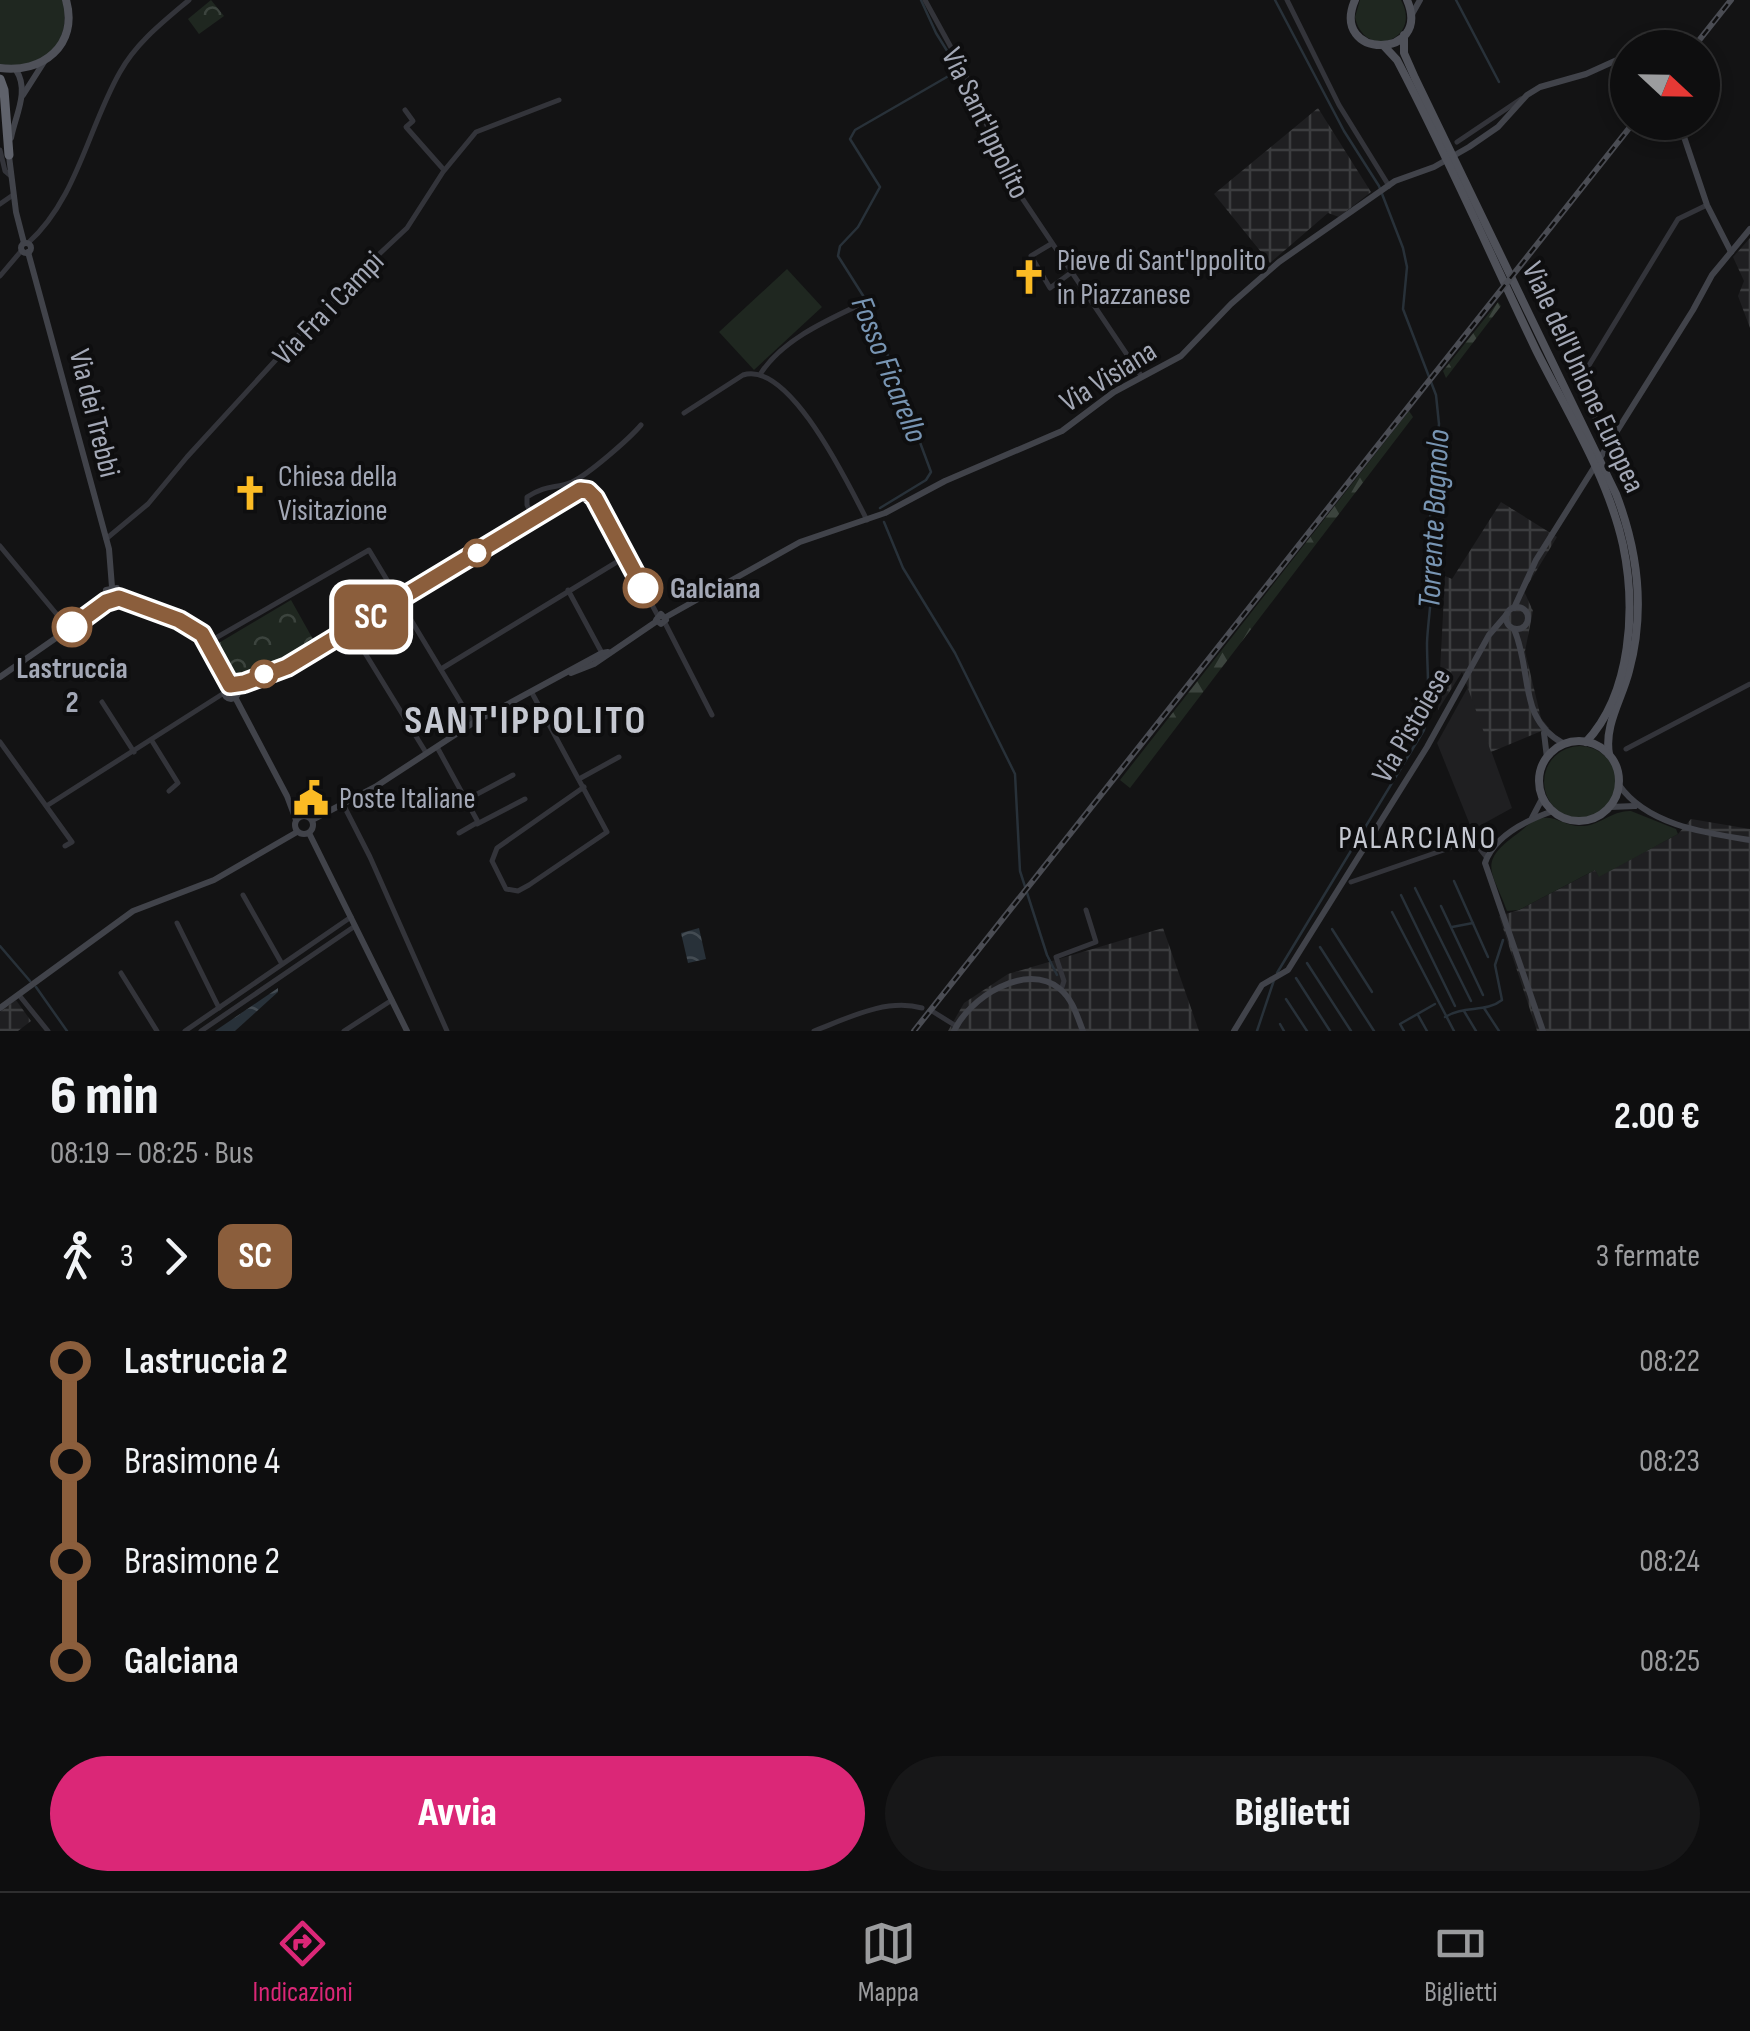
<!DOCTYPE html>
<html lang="it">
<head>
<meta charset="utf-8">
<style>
	:root { --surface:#0e0e0f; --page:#171718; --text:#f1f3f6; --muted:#9b9c9e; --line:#2e2e2f; --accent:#db2777 }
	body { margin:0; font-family:"Sofia Sans Condensed",sans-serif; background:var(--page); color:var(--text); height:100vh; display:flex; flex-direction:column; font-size:38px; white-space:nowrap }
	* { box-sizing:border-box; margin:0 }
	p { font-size:32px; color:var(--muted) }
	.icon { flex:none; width:55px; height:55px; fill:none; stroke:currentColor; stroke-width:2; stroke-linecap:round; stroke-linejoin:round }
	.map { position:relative; height:1031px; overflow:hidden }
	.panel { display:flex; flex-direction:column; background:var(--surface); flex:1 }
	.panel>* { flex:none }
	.badge { padding:0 20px; border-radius:15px; font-size:35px; line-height:65px }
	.needle { width:65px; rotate:112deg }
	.tools { position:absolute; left:1610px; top:30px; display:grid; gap:20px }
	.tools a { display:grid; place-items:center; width:110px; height:110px; border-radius:50%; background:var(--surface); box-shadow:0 5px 15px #0003,0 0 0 2px var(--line); font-size:50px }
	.map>.badge { position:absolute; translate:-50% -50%; box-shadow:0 0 0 5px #fff }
	.legs { display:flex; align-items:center; gap:15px; height:110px; padding:0 50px; font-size:32px }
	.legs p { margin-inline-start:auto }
	.overview { display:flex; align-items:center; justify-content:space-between; height:170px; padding:0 50px }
	h1 { font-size:55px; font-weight:800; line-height:75px }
	.button { display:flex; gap:20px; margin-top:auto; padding:20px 50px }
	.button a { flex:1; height:115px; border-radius:60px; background:var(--accent); color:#fff; font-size:40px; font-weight:800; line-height:115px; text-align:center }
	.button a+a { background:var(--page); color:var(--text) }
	ul { padding:0 50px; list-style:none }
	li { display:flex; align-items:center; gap:35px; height:100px; font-size:38px }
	li i { display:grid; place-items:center; width:15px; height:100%; margin:0 12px; background:currentColor }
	li i::after { content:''; width:25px; height:25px; margin:-12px; border:8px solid; border-radius:50%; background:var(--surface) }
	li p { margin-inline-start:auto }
	li:first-child i { background:linear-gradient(#0000 50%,currentColor 0) }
	li:last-child i { background:linear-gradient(currentColor 50%,#0000 0) }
	.tab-bar { display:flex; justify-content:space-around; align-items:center; height:140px; border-top:2px solid var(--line); background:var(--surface); font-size:28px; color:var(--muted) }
	.tab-bar a { display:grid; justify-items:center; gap:5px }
	.tab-bar .active { color:var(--accent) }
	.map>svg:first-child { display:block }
</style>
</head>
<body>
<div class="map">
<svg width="1750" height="1031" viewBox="0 0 1750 1031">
	<defs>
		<pattern id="industrial-grid" width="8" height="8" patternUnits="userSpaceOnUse" patternTransform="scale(2.5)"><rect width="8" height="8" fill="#1f1f21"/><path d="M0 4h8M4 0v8" fill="none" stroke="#3c3d3f"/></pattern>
		<pattern id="forest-firs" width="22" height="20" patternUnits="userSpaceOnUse" patternTransform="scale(2.5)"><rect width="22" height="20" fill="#1f2720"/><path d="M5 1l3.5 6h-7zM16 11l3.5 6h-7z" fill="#3c443e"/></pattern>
		<pattern id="park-crowns" width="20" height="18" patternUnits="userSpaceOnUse" patternTransform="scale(2.5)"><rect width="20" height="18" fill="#1f2720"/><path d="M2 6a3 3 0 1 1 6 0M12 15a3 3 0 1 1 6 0" fill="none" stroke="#3c443e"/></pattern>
		<pattern id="water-waves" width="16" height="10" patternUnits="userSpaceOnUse" patternTransform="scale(2.5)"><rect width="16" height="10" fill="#283139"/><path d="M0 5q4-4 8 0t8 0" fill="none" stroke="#444c53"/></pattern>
	</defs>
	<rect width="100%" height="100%" fill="#131314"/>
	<!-- built -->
	<path fill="#1f1f21" d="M 1468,687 L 1512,808 L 1472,830 L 1437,743 Z"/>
	<!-- industrial -->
	<g fill="url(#industrial-grid)">
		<path d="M 1318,108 L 1371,192 L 1339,217 L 1328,213 L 1270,263 L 1214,194 Z"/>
		<path d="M 1750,238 L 1750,328 L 1738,296 L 1744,281 L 1733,257 Z"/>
		<path d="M 1501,502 L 1557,537 L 1524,591 L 1533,611 L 1525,651 L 1541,718 L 1549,728 L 1491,752 L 1462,672 L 1438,710 L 1445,576 L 1452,579 Z"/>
		<path d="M 1691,819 L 1750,829 L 1750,1031 L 1537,1031 L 1499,916 L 1519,910 L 1595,870 L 1599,876 L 1678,834 Z"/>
		<path d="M 1163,928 L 1199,1031 L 948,1031 L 964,1003 L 1008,974 Z"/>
		<path d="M 16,1000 L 31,1021 L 18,1031 L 0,1031 L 0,1012 Z"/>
	</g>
	<!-- grass -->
	<g fill="#1f2720">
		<path d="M 0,0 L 62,0 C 71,27 57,61 26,65 C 18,67 8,65 0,64 Z"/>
		<path d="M 1360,0 L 1401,0 C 1423,40 1364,61 1355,17 Z"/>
		<path d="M 787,269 L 822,307 L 754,370 L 719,332 Z"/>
		<circle cx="1580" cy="782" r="36"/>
		<path d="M 1631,811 L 1676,829 L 1678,834 L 1599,877 L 1595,870 L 1519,910 L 1507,911 C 1492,870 1477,863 1517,834 C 1525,828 1533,819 1543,818 C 1556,816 1568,827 1581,826 C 1600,826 1612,810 1631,811 Z"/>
	</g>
	<!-- forest -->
	<g fill="url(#forest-firs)">
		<path d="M 1498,302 L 1501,306 L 1446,378 L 1443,371 Z"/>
		<path d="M 1409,411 L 1413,417 L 1130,788 L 1120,780 Z"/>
	</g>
	<!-- park -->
	<g fill="url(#park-crowns)">
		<path d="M 211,0 L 224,16 L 199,34 L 188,19 Z"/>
		<path d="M 291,600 L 314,641 L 277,662 L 247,671 L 234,679 L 217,644 Z"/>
	</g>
	<!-- water -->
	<g fill="url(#water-waves)">
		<path d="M 699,928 L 706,959 L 688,963 L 681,933 Z"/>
		<path d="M 278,988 L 278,992 L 235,1031 L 215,1031 Z"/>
	</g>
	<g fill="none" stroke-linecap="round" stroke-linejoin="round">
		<!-- stream -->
		<g stroke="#283139" stroke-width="2.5">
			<path d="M 1275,0 L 1344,131 L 1379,186 L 1403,248 L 1407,267 L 1403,309 L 1436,395 L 1439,424 L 1427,549 C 1437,577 1428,613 1427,643 C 1427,673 1431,701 1424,730 L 1277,973"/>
			<path d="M 1456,0 L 1499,82"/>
			<path d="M 880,508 L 926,480 L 931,472 L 869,305 L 838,256 L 840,246 L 858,227 L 880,187 L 850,139 L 855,130 L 959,70 L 936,33 L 921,0"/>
			<path d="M 884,522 L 903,568 L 955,653 L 1015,774 L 1020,871 L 1047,955 L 1057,975"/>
			<path d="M 1454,881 L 1488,957"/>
			<path d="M 1415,888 L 1471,1001"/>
			<path d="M 1401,895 L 1455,1006"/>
			<path d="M 1441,906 L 1483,995"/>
			<path d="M 1392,912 L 1454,1031"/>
			<path d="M 1452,927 L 1473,923"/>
			<path d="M 1332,929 L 1372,992"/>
			<path d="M 0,946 L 30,981"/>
			<path d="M 1320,947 L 1374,1031"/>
			<path d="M 1307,963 L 1351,1031"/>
			<path d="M 1296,978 L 1330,1031"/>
			<path d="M 36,987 L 67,1031"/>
			<path d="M 1286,999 L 1307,1031"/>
			<path d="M 1484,1008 L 1499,1031"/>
			<path d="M 1464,1011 L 1476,1031"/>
			<path d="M 1418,1015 L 1427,1031"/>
			<path d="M 1445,1017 C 1464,1005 1486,1013 1502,1000 L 1495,965 L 1503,940"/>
			<path d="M 1280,1024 L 1284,1031"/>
			<path d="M 1257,1031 L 1274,980"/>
			<path d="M 1404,1031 L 1400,1024 L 1435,1004"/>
		</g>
		<!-- street -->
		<g stroke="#33343a" stroke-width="5">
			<path d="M 925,0 L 964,71 L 1010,180 L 1142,377"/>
			<path d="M 1287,0 L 1339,105 L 1389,186"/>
			<path d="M 405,110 L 413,121 L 406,127 L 444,170"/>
			<path d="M 1457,142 L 1521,99"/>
			<path d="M 0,150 L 5,171 L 11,176"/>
			<path d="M 0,204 L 13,195"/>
			<path d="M 28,243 C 77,199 88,128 120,72 C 137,42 163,22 189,0"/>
			<path d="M 1051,244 L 1031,256 L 1050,288 L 1072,272"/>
			<path d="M 0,276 L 22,250"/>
			<path d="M 761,373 C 782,341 823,322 857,306"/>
			<path d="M 684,413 L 743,375 C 790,360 849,486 867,520"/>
			<path d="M 1609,444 L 1581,391 L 1580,380 L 1678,219 L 1707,205"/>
			<path d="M 534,519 L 527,505 L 527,497 C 547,484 555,489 572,482 C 589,474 629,439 641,425"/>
			<path d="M 106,539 L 148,504 L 187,457 L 316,316 L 322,315 L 344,287 L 407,228 L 443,172 L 476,132 L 559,100"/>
			<path d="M 0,546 L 69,629"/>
			<path d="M 568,590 L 602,653"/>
			<path d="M 665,623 L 712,715"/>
			<path d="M 207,643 L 369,550 L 473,723"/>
			<path d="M 365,653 L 425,751"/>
			<path d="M 441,669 L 625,557"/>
			<path d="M 235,685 L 287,667 L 580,490 L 593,495 L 658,616"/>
			<path d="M 532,693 L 607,832 L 529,885 L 518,891 L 506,889 L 492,861 L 497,848 L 584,787"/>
			<path d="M 102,702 L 134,752"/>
			<path d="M 152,741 L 178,783 L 169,791"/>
			<path d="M 0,742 L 72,842 L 65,846"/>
			<path d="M 437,747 L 478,822 L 459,833"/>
			<path d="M 1626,749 L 1750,684"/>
			<path d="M 579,779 L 619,757"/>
			<path d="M 466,800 L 513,775"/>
			<path d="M 343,804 L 370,857 L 447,1031"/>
			<path d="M 48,805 L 224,693"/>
			<path d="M 477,824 L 525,799"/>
			<path d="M 1476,844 L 1493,846"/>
			<path d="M 1351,882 L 1467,842 L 1476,844 L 1487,858"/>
			<path d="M 243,895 L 282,964"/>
			<path d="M 177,923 L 219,1008"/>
			<path d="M 121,973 L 157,1031"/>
			<path d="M 1061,990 L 1064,981 L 1056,957 L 1096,942 L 1086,910"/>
			<path d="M 19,995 L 48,1031"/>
			<path d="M 932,1011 L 956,1026"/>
			<path d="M 185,1031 L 351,917"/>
			<path d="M 201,1031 L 355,926"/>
			<path d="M 344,1031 L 392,1000"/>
			<path d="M 814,1031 C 848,1018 886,998 922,1008"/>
		</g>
		<!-- secondary -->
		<g stroke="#41434a" stroke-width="6">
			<path d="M 1411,16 L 1420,0"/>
			<path d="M 23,95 L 44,62"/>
			<path d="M 1679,122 L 1707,205 L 1731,252"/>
			<path d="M 11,138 C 15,116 30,91 16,70"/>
			<path d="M 9,156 L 16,212 L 24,243"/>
			<circle cx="26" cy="248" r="5"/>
			<path d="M 28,252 L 109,549 L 112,587"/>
			<path d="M 119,598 L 117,588 L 106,590 L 109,601 L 119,598 L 179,621 L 202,634 L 230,685"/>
			<circle cx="1517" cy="618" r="11"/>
			<path d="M 1514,608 L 1536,560 L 1693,310 L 1712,275 L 1750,229"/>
			<path d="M 661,614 L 666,620 L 661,624 L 656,620 Z"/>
			<path d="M 666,617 L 800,542 L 885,513 L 945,481 L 1062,431 L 1114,392 L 1181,356 L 1231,304 L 1279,262 L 1395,181 L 1434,167 L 1469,147 L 1498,127 L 1527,95 L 1540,87 L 1586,74 L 1628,55"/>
			<path d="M 1514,629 C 1533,673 1517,718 1564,744"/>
			<path d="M 571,673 L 594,664 L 657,621"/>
			<path d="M 0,677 L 109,601"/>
			<circle cx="231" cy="692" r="7"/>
			<path d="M 236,699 L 287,796 L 296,820"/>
			<path d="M 1544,733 L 1547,758"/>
			<path d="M 1619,785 C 1647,825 1705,833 1750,840"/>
			<path d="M 1610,807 L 1635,806"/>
			<circle cx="304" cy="825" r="9"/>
			<path d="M 1532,818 L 1543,797"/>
			<path d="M 312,820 L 375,787 L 473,723 L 602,653 L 608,652"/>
			<path d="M 309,833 L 407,1031"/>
			<path d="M 0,1008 L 133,911 L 214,880 L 297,832"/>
			<path d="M 954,1031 C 969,998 1026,961 1060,989 C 1073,1000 1077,1016 1083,1031"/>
			<path d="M 1234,1031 L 1262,985 L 1288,970 L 1427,747 L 1489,635 L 1507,614"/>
			<path d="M 1543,1031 L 1485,863 C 1494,836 1527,820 1553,811"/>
		</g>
		<!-- primary -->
		<g stroke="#4f5159" stroke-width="8">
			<path d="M 1355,0 C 1329,60 1433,60 1407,0"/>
			<path d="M 1404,35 L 1404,53 L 1415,78 L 1616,494 C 1638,551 1645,612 1629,671 C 1622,699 1604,725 1609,754"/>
			<path d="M 1384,46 L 1397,60 C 1447,155 1490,254 1536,350 C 1567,412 1608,477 1623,545 C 1636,607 1632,693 1586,742"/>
			<path d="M 0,68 C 42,74 79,45 66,0"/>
			<circle cx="1579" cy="781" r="40"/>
		</g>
		<!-- highway -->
		<path stroke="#5f626b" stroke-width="9" d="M 0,79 L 4,90 L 9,155"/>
		<defs>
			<g id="rail">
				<path d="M 1693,48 L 1731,0"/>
				<path d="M 914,1031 L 1634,122"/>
			</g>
		</defs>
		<!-- rail casing -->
		<use href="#rail" stroke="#4a4c53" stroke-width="6"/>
		<!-- rail -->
		<use href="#rail" stroke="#0e0e0f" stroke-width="2.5" stroke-dasharray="8" stroke-linecap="butt"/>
	</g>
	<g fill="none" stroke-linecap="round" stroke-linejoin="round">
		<defs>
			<path id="line-1" d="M 72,627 L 106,602 L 119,598 L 179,620 L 202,634 L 230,685 L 244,683 L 287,667 L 580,490 L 588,491 L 595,498 L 643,588"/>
		</defs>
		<!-- line-1 casing -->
		<use href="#line-1" stroke="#fff" stroke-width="22"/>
		<!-- line-1 -->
		<use href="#line-1" stroke="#8b5e3c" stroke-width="15"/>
	</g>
	<!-- icons -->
	<defs>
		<symbol id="church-bare" viewBox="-9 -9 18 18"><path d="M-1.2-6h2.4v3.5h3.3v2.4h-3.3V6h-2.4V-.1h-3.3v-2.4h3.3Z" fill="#fbbb24" stroke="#0e0e0f" stroke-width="2.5" paint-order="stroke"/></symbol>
		<symbol id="civic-bare" viewBox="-9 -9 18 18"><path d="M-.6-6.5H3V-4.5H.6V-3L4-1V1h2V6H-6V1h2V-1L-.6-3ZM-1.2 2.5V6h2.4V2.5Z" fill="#fbbb24" stroke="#0e0e0f" stroke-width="2.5" paint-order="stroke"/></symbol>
	</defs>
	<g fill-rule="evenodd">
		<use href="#church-bare" x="1004" y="252" width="50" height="50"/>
		<use href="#church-bare" x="225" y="468" width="50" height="50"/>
		<use href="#civic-bare" x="286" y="773" width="50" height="50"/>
	</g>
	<!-- markers -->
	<g fill="#fff" stroke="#8b5e3c" stroke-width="5">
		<circle cx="477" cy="553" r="12"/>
		<circle cx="643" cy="588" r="18"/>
		<circle cx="72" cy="627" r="18"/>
		<circle cx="264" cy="674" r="12"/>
	</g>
	<g text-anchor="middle" stroke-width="8" stroke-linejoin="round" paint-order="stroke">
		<!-- street labels -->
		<g font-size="30" fill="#a3a8b6" stroke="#0e0e0f">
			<text transform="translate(986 123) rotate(64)" y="10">Via Sant'Ippolito</text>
			<text transform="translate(328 308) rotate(-46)" y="10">Via Fra i Campi</text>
			<text transform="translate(1108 376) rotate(-32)" y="10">Via Visiana</text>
			<text transform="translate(1584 377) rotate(65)" y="10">Viale dell'Unione Europea</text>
			<text transform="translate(95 413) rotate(76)" y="10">Via dei Trebbi</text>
			<text transform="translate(1411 725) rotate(-60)" y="10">Via Pistoiese</text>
		</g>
		<!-- poi labels -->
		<g font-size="30" fill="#a3a8b6" stroke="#0e0e0f" text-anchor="start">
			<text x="1057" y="270">Pieve di Sant'Ippolito<tspan x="1057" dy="34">in Piazzanese</tspan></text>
			<text x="278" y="486">Chiesa della<tspan x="278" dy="34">Visitazione</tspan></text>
			<text x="339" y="808">Poste Italiane</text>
		</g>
		<!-- stop labels -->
		<g font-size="30" font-weight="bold" fill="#a3a8b6" stroke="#0e0e0f" text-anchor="start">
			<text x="670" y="598">Galciana</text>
			<text x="72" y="678" text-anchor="middle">Lastruccia<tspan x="72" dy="34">2</tspan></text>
		</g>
		<!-- water labels -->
		<g font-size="32" font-style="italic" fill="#7895b3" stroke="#0e0e0f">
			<text transform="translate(890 369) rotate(68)" y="11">Fosso Ficarello</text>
			<text transform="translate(1433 519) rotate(-87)" y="11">Torrente Bagnolo</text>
		</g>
		<!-- neighbourhood labels -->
		<g font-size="32" letter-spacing="2.5" fill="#c5c8d1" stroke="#0e0e0f">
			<text x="1418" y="848">PALARCIANO</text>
		</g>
		<!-- district labels -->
		<g font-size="40" font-weight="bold" letter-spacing="2.5" fill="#c5c8d1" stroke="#0e0e0f">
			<text x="526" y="733">SANT'IPPOLITO</text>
		</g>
	</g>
</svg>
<div class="tools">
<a><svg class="needle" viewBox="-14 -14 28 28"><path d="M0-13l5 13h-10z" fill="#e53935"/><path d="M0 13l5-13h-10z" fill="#9b9c9e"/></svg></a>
</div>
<b class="badge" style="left:371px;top:617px;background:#8b5e3c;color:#fff">SC</b>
</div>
<section class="panel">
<div class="overview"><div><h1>6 min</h1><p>08:19 – 08:25 · Bus</p></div><b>2.00 €</b></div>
<div class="legs"><svg class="icon" aria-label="walk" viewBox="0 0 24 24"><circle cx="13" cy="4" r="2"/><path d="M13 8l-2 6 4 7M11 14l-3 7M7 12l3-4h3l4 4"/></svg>3<svg class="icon" aria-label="forward" viewBox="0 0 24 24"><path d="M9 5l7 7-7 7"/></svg><b class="badge" style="background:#8b5e3c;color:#fff">SC</b><p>3 fermate</p></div>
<ul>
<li><i style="color:#8b5e3c"></i><b>Lastruccia 2</b><p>08:22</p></li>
<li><i style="color:#8b5e3c"></i><span>Brasimone 4</span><p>08:23</p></li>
<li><i style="color:#8b5e3c"></i><span>Brasimone 2</span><p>08:24</p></li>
<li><i style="color:#8b5e3c"></i><b>Galciana</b><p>08:25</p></li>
</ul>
<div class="button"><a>Avvia</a><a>Biglietti</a></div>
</section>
<nav class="tab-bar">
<a class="active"><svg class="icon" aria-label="directions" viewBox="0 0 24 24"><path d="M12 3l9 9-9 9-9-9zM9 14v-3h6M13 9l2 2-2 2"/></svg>Indicazioni</a>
<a><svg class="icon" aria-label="map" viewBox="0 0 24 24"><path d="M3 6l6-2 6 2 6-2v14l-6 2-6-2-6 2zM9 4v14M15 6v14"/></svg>Mappa</a>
<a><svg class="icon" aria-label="tickets" viewBox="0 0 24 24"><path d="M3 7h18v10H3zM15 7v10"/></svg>Biglietti</a>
</nav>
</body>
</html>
